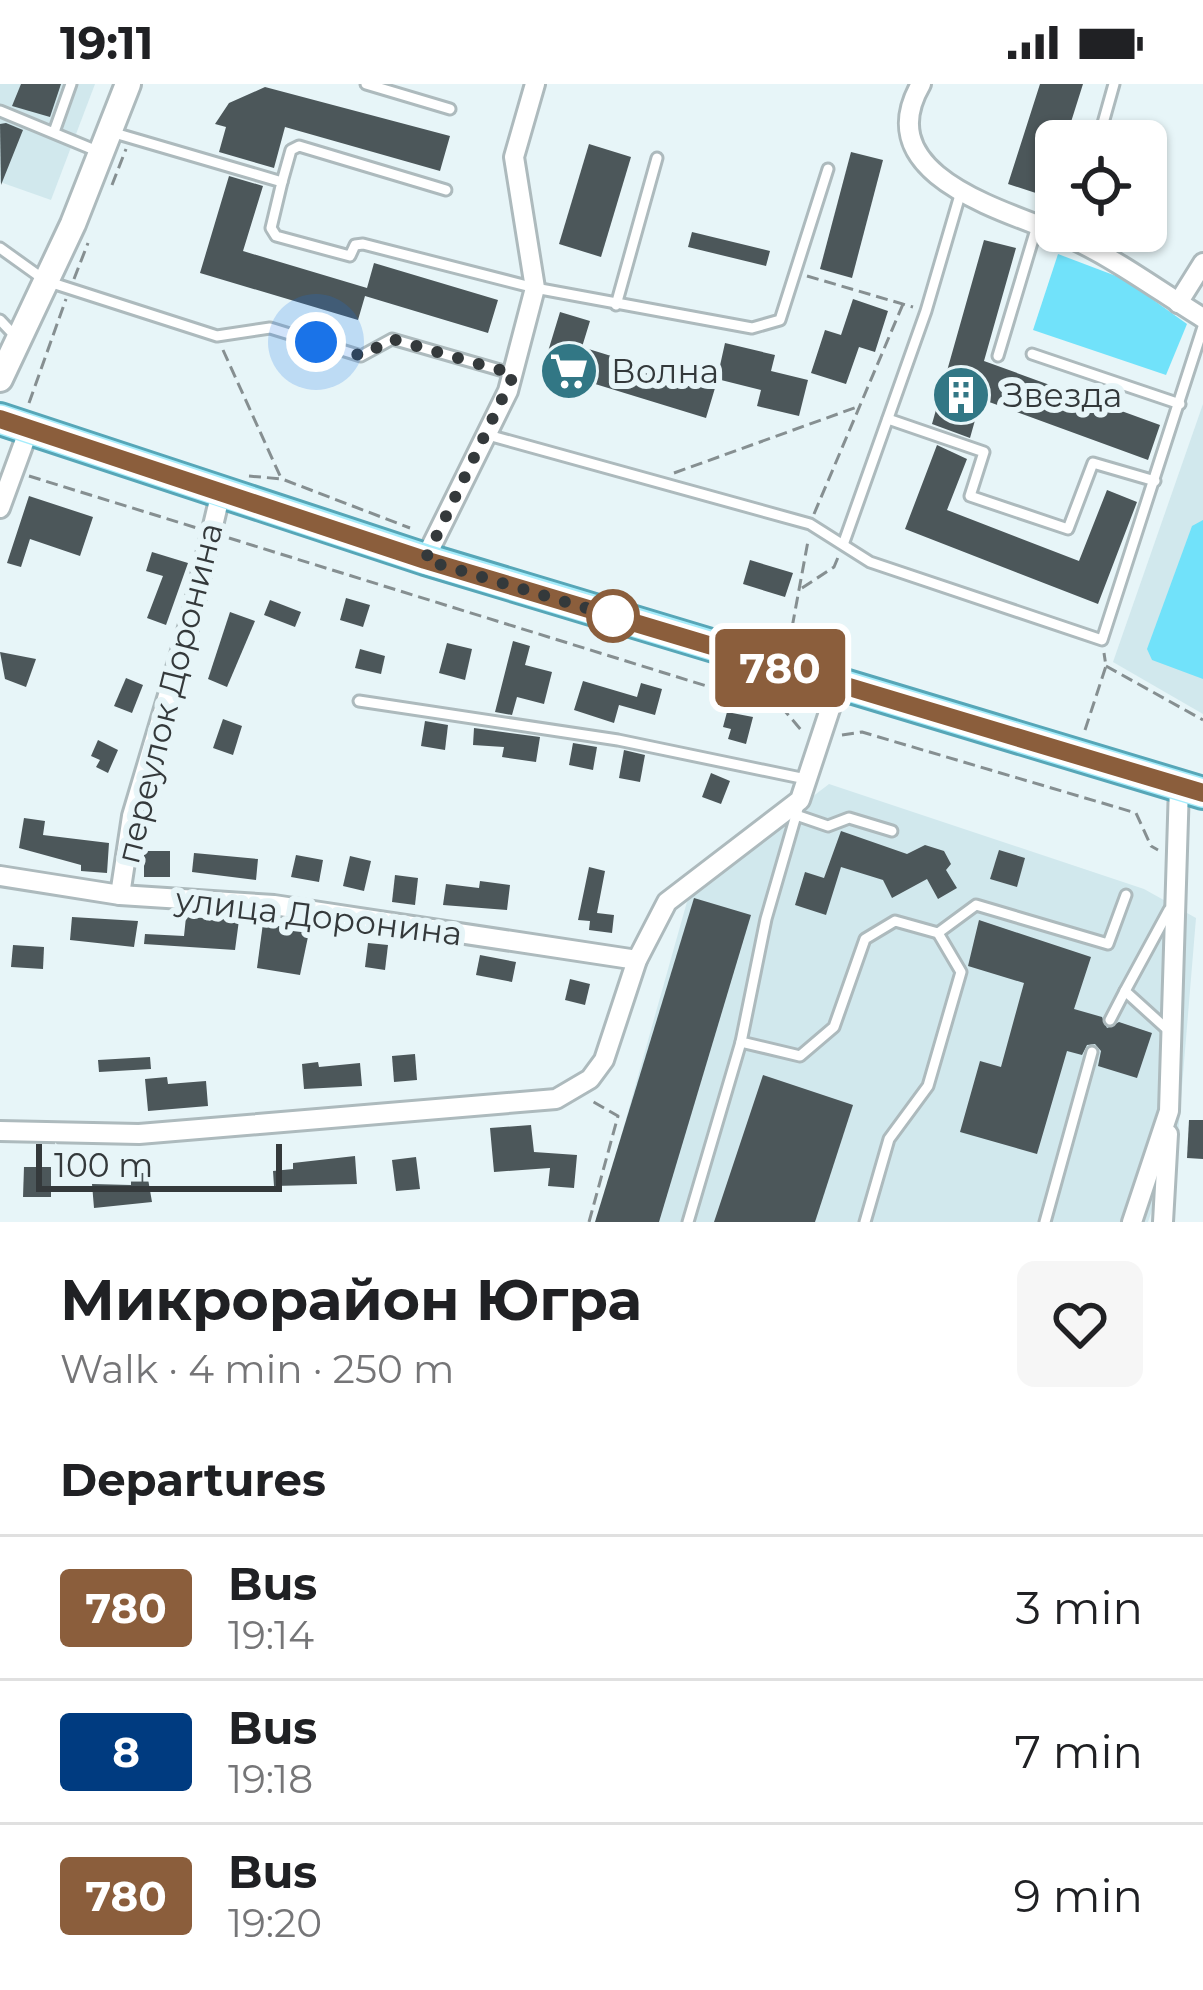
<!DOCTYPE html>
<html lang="en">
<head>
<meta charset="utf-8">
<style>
	:root { --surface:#fff; --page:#f6f6f6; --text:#202124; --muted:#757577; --line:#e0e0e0 }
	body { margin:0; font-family:Montserrat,sans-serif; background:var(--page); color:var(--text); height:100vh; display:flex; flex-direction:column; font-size:45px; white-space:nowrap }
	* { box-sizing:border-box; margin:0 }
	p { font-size:39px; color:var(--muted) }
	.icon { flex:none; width:66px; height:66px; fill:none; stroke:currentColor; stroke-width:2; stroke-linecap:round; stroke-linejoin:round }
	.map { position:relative; height:1138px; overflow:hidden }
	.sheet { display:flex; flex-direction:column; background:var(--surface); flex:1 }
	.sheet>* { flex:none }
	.badge { padding:0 24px; border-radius:9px; font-size:42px; line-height:78px }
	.tools { position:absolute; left:1035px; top:36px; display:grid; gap:24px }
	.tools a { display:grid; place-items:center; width:132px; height:132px; border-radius:18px; background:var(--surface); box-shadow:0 3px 9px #0004; font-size:60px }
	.scale { position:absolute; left:36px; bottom:30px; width:246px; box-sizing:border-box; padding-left:12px; border:6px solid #34393b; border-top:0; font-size:33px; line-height:42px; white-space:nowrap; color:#34393b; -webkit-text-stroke:9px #e7f5f8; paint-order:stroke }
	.you { position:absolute; width:60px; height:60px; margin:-30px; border:9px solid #fff; border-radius:50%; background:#1a73e8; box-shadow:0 0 0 18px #1a73e833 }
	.map>.badge { position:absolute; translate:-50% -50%; box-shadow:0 0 0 6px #fff }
	h2 { padding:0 60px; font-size:45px; line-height:108px }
	.round { display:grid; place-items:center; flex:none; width:126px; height:126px; border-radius:18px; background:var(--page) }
	.summary { display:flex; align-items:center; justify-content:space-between; height:204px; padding:0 60px }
	h1 { font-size:57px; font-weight:700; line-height:90px }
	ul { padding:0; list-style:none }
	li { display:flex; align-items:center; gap:36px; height:144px; padding:0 60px; border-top:3px solid var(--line) }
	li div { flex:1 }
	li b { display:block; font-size:45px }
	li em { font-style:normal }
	li .badge { min-width:132px; font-weight:700; text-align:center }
	.status { display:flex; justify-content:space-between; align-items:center; height:84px; padding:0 60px; background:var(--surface); direction:ltr }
	.status svg { height:33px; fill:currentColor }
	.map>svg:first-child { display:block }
</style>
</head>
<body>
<div class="status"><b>19:11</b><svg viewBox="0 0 49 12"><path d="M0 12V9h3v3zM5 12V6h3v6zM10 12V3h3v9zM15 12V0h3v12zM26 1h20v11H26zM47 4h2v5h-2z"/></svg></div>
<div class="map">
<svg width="1203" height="1138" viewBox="0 0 1203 1138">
	<rect width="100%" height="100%" fill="#e7f5f8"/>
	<!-- built -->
	<g fill="#d1e8ed">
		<path d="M 0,0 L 95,0 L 51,116 L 0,98 Z"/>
		<path d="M 1203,320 L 1203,630 L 1113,578 Z"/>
		<path d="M 829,700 L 1144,805 L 1196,834 L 1178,1051 L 1148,1138 L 597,1138 L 690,807 Z"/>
	</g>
	<!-- green -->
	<g fill="#71e2fa">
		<path d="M 1058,170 L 1124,195 L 1187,240 L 1166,291 L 1033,246 Z"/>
		<path d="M 1203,436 L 1203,595 L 1152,576 L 1147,565 L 1192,442 Z"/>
	</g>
	<!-- building -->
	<g fill="#4c575a">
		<path d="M 21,0 L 61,0 L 50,33 L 12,22 Z"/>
		<path d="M 1040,0 L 1083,0 L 1065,57 L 1056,57 L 1056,86 L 1048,113 L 1008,100 Z"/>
		<path d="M 265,3 L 450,52 L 440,87 L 285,43 L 274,84 L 219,68 L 226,43 L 215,40 L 229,19 Z"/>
		<path d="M 6,39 L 23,46 L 1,101 L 0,40 Z"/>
		<path d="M 589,60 L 631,73 L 601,173 L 559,160 Z"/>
		<path d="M 851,68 L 883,76 L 852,194 L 820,185 Z"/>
		<path d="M 229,92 L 263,102 L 243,167 L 367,204 L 374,179 L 498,216 L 488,249 L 365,212 L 358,236 L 200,189 Z"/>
		<path d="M 692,148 L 770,167 L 766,182 L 688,163 Z"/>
		<path d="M 984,156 L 1016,164 L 984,277 L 1160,341 L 1148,376 L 981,315 L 970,354 L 932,340 Z"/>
		<path d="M 853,215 L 888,227 L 875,268 L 859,263 L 846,300 L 811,289 L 825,246 L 841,251 Z"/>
		<path d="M 560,228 L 590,237 L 582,263 L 715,304 L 706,334 L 543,284 Z"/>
		<path d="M 725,259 L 775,271 L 771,287 L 808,296 L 799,332 L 757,322 L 761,306 L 717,295 Z"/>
		<path d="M 937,361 L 967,375 L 947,426 L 1079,477 L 1107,406 L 1137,418 L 1098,520 L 905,445 Z"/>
		<path d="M 29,412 L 93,433 L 80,472 L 30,455 L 21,483 L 7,479 Z"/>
		<path d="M 152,468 L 188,479 L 166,541 L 147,534 L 163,492 L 146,487 Z"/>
		<path d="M 750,476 L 793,489 L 785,513 L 743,500 Z"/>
		<path d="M 346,514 L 370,521 L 363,543 L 340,536 Z"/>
		<path d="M 270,516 L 301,528 L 295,543 L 264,531 Z"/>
		<path d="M 230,528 L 255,537 L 227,603 L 208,595 Z"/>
		<path d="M 513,557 L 530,562 L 525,581 L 552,588 L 544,620 L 517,613 L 512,631 L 495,628 Z"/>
		<path d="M 447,559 L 472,565 L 465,596 L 439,589 Z"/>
		<path d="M 360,565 L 385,572 L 381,590 L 355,584 Z"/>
		<path d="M 0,568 L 36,575 L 26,603 L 5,595 Z"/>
		<path d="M 126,594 L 143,601 L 132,629 L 114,622 Z"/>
		<path d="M 583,597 L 637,613 L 641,599 L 662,605 L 655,631 L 619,621 L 614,639 L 574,626 Z"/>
		<path d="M 727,628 L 753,633 L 746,660 L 728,655 L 731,645 L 723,643 Z"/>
		<path d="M 223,635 L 242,642 L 233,671 L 213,664 Z"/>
		<path d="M 425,637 L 448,641 L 445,666 L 421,662 Z"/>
		<path d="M 474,644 L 540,653 L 536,678 L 502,673 L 504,663 L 473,661 Z"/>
		<path d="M 98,656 L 118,666 L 108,689 L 96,683 L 100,676 L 91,672 Z"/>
		<path d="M 573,659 L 597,663 L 593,686 L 569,681 Z"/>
		<path d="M 624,666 L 645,671 L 640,698 L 619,694 Z"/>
		<path d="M 711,689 L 730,697 L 721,720 L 702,713 Z"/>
		<path d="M 24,734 L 45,737 L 43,751 L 109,759 L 107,789 L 81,787 L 81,781 L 19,764 Z"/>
		<path d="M 841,747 L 907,770 L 925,761 L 944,767 L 951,780 L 946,786 L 957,804 L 938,815 L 927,795 L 892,814 L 883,796 L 841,783 L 826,831 L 795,821 L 805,788 L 824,794 Z"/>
		<path d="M 999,766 L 1025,774 L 1017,803 L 990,795 Z"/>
		<rect x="144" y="767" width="26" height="26"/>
		<path d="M 194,769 L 258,775 L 256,796 L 192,788 Z"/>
		<path d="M 296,771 L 323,776 L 319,798 L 291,793 Z"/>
		<path d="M 350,772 L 371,777 L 364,807 L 343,802 Z"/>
		<path d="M 589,783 L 605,787 L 597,829 L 614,831 L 612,849 L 589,846 L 590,837 L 578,836 Z"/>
		<path d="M 395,791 L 418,794 L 415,821 L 392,818 Z"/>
		<path d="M 480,797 L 510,801 L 507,826 L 443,821 L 446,800 L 479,804 Z"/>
		<path d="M 694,814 L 751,831 L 659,1138 L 595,1138 Z"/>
		<path d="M 72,833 L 138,837 L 134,863 L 70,856 Z"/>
		<path d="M 186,833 L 239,836 L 235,866 L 144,860 L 145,850 L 184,852 Z"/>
		<path d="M 979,836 L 1091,873 L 1074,925 L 1102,933 L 1107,944 L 1119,938 L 1152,949 L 1137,994 L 1098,982 L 1101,967 L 1095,960 L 1087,961 L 1082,971 L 1067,967 L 1037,1070 L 960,1048 L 980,977 L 1001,983 L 1024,899 L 968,882 Z"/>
		<path d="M 263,839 L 309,848 L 300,891 L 257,884 Z"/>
		<path d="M 368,859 L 388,861 L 385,886 L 365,883 Z"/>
		<path d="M 13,861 L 44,863 L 43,885 L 11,883 Z"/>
		<path d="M 480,871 L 516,878 L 512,898 L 476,891 Z"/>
		<path d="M 570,895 L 590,900 L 585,921 L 565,916 Z"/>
		<path d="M 415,970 L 417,996 L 394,998 L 392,972 Z"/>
		<path d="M 150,973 L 151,985 L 99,988 L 98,976 Z"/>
		<path d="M 318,978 L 319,983 L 360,979 L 362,1002 L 304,1005 L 302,980 Z"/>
		<path d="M 763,991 L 853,1021 L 815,1138 L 714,1138 Z"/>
		<path d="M 167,993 L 168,1000 L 206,997 L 208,1022 L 148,1027 L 145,995 Z"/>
		<path d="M 1189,1036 L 1203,1036 L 1203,1075 L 1187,1074 Z"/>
		<path d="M 531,1041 L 534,1068 L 577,1071 L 574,1104 L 548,1102 L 550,1084 L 494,1088 L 490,1044 Z"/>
		<path d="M 355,1072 L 357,1100 L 274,1102 L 273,1087 L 293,1085 L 293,1079 Z"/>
		<path d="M 416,1073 L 420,1105 L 396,1107 L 392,1076 Z"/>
		<path d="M 24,1083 L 51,1083 L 51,1113 L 23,1113 Z"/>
		<path d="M 131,1089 L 147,1089 L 152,1118 L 94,1124 L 92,1100 L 131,1101 Z"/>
	</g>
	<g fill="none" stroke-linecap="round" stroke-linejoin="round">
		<defs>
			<g id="service">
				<path d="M 366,0 L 450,25"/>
				<path d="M 0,27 L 97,67"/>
				<path d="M 54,48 L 71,0"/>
				<path d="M 111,48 L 282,98 L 271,144 L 276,152 L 350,172 L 355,161 L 363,160 L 535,204 L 752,244 L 780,236 L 828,85"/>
				<path d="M 1098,57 L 1114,0"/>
				<path d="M 282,98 L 291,66 L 299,62 L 446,106"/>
				<path d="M 0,164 L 46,197 L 217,252 L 270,244 L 361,272 L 392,255 L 514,290"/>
				<path d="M 616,221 L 657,74"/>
				<path d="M 0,236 L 17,254"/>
				<path d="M 1032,270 L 1180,320"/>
				<path d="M 998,272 L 1037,142"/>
				<path d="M 888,335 L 984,368 L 970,412 L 1068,445 L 1093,379 L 1155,397"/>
				<path d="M 488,351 L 810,440 L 870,478 L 1102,556 L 1203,243"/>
				<path d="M 844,458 L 926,227 L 960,111"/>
				<path d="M 359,617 L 618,656 L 806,695"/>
				<path d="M 799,721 L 766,835 L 741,958 L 800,972 L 834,943 L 865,855 L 895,837 L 938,849 L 976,821 L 1108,860 L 1126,811"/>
				<path d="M 796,731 L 828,742 L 849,734 L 892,747"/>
				<path d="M 1110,936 L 1125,907"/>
				<path d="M 1169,947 L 1125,907 L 1169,826"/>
				<path d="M 688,1138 L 741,958"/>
				<path d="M 865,1138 L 889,1055 L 928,1002 L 961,888 L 938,849"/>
				<path d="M 1045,1138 L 1092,968"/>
			</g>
			<g id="minor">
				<path d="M 921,0 C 867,93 1008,127 1068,153 C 1115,174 1159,207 1203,234"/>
				<path d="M 1178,219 L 1203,179"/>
				<path d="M 0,424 L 29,345"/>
				<path d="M 425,475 L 508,307 L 535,204 L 514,73 L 535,0"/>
				<path d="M 0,792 L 120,811 L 274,821 L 637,876"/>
				<path d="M 120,811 L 132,732 L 191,534 L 221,408"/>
				<path d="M 0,1047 L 139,1050 L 556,1015 L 590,995 L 604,976 L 637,876 L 667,818 L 800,716 L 838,601"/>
				<path d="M 1132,1138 L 1169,1027 L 1179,702"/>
				<path d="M 1163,1138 L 1168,1050"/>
			</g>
			<path id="tertiary" d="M 0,295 L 73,140 L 128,0"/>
			<path id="primary" d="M 0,335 L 425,475 L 1203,709"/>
		</defs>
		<!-- service casing -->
		<use href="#service" stroke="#adbabd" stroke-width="15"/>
		<!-- minor casing -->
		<use href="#minor" stroke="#adbabd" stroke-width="24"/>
		<!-- tertiary casing -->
		<use href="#tertiary" stroke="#adbabd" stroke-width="30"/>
		<!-- primary casing -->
		<use href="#primary" stroke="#57a6b7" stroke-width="36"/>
		<!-- path -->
		<g stroke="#868f91" stroke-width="3" stroke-dasharray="12 6" stroke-linecap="butt">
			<path d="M 112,101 L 126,65"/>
			<path d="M 807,192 L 913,223"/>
			<path d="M 74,195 L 88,159"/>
			<path d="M 223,266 L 281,394"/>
			<path d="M 29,319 L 66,215"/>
			<path d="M 674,389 L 857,323"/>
			<path d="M 29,392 L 197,444"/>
			<path d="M 249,392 L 282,395 L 410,444"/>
			<path d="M 814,430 L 903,220"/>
			<path d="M 229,454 L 784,626 L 802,647"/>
			<path d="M 802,504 L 834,483 L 839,471"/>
			<path d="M 789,560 L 808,457"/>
			<path d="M 1106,582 L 1203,636"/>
			<path d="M 1085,646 L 1106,582 L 1104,569"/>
			<path d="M 842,651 L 862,648 L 1136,729 L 1151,762 L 1158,766"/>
			<path d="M 589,1138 L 618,1032 L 590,1016"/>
		</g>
		<!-- service -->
		<use href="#service" stroke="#fff" stroke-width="9"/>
		<!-- minor -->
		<use href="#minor" stroke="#fff" stroke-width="18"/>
		<!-- tertiary -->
		<use href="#tertiary" stroke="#fff" stroke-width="24"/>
		<!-- primary -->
		<use href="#primary" stroke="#a6edfc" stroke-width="30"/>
	</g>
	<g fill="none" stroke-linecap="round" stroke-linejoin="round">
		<defs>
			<path id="line" d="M 0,335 L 425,476 L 1203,709"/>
		</defs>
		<!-- line casing -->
		<use href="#line" stroke="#fff" stroke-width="27"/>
		<!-- line -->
		<use href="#line" stroke="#8b5e3c" stroke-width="18"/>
		<!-- walk -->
		<path stroke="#34393b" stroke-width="12" stroke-dasharray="0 21.6" d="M 316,258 L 362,272 L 392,255 L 514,290 L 425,476 L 613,532"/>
	</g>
	<!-- icons -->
	<defs>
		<symbol id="supermarket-disc" viewBox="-11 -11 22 22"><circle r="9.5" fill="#327785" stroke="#e7f5f8"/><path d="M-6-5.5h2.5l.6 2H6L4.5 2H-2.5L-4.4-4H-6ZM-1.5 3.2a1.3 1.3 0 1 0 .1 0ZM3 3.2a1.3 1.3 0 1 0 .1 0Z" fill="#fff"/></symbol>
		<symbol id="building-disc" viewBox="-11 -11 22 22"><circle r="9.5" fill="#327785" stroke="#e7f5f8"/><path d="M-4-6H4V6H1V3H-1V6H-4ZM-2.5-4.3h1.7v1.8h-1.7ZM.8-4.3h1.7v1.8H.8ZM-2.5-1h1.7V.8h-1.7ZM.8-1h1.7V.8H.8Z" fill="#fff"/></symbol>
	</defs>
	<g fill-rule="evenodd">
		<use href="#supermarket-disc" x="536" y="254" width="66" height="66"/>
		<use href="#building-disc" x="928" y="278" width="66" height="66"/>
	</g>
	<!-- markers -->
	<circle fill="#fff" stroke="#8b5e3c" stroke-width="6" cx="613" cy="532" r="24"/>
	<g text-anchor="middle" stroke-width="12" stroke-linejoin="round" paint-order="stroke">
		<!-- poi labels -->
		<g font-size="33" fill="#34393b" stroke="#e7f5f8" text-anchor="start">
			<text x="611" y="299">Волна</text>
			<text x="1003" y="323">Звезда</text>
		</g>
		<!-- street labels -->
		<g font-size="33" fill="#34393b" stroke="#e7f5f8">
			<text transform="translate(169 609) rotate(-76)" y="12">переулок Доронина</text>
			<text transform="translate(319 832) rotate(7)" y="12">улица Доронина</text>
		</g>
	</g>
</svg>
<div class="tools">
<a><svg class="icon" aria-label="locate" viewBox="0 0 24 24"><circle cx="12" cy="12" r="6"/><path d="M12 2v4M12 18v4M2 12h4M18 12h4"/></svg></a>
</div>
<div class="scale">100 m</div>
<div class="you" style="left:316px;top:258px"></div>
<b class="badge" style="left:780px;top:584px;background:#8b5e3c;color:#fff">780</b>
</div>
<section class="sheet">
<div class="summary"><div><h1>Микрорайон Югра</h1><p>Walk · 4 min · 250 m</p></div><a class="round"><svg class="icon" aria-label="heart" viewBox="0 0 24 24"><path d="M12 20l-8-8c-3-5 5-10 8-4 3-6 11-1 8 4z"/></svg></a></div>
<h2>Departures</h2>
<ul>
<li><span class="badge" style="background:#8b5e3c;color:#fff">780</span><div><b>Bus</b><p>19:14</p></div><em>3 min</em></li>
<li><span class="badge" style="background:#003b80;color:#fff">8</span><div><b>Bus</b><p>19:18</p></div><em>7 min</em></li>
<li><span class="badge" style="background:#8b5e3c;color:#fff">780</span><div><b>Bus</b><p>19:20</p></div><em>9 min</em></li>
</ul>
</section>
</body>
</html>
